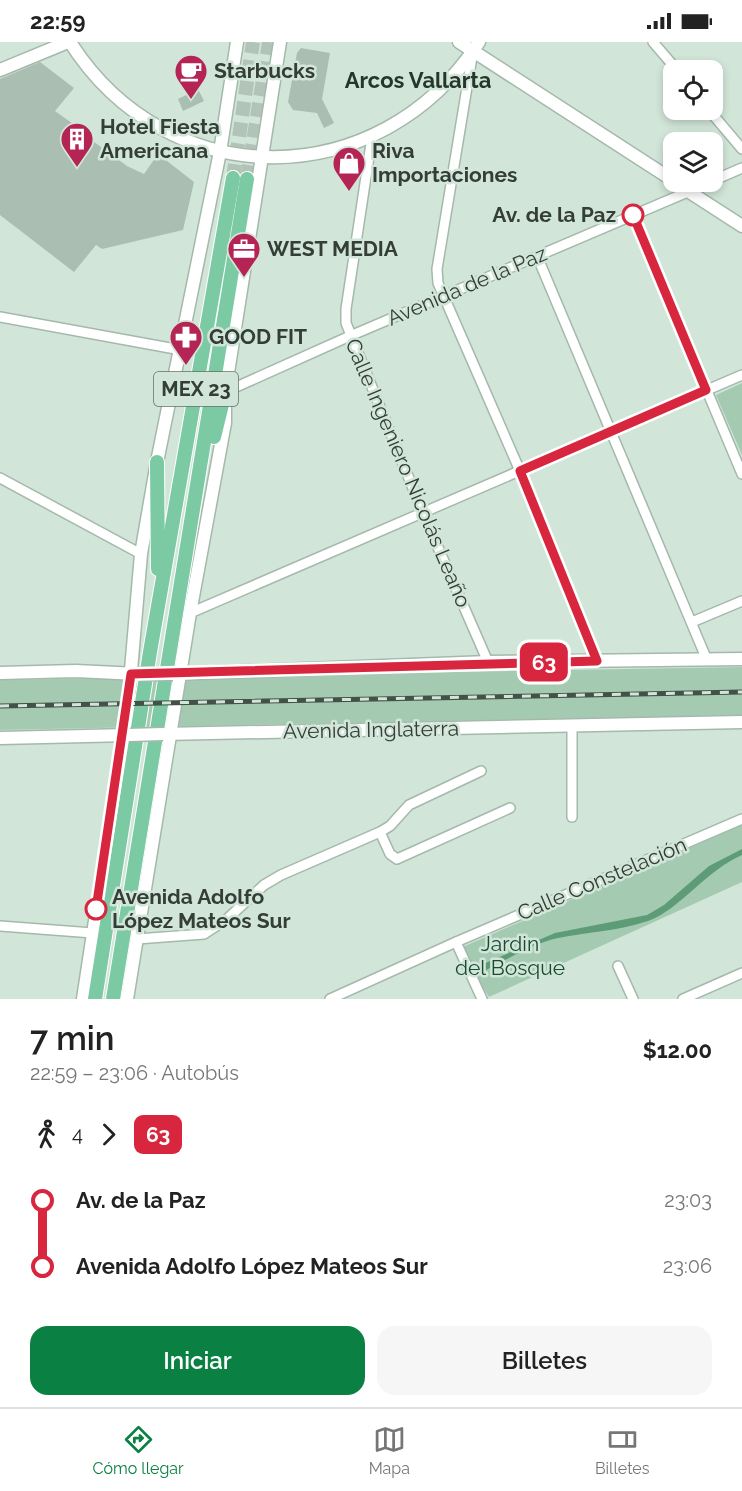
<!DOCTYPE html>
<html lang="es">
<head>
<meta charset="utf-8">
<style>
	:root { --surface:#fff; --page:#f6f6f6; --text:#222; --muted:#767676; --line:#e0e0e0; --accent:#0b8043 }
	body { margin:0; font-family:Raleway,sans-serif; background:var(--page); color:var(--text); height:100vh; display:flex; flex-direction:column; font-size:22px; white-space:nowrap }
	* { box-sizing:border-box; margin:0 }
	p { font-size:20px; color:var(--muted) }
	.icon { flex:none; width:33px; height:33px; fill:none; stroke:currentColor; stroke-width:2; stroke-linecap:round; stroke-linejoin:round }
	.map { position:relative; height:957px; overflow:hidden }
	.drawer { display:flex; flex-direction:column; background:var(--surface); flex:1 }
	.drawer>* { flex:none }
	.badge { padding:0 12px; border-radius:9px; font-size:21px; line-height:39px }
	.buttons { position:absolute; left:663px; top:18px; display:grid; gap:12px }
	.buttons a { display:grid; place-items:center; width:60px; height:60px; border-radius:12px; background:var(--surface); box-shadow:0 3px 9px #0003; font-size:30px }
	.map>.badge { position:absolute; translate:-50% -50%; box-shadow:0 0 0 3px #fff }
	.legs { display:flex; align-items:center; gap:9px; height:66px; padding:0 30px; font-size:20px }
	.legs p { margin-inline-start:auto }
	.headline { display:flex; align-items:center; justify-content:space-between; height:102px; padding:0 30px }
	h1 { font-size:33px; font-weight:600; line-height:45px }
	.button { display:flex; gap:12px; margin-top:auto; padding:12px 30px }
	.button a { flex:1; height:69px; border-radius:18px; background:var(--accent); color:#fff; font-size:24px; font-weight:600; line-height:69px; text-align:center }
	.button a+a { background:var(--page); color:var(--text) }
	ul { padding:0 30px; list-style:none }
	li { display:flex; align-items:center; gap:21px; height:66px; font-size:22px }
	li i { display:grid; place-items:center; width:9px; height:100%; margin:0 8px; background:currentColor }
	li i::after { content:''; width:15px; height:15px; margin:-8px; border:4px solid; border-radius:50%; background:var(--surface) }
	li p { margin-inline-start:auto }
	li:first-child i { background:linear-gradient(#0000 50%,currentColor 0) }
	li:last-child i { background:linear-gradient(currentColor 50%,#0000 0) }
	.status { display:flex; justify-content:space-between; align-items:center; height:42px; padding:0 30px; background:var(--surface); direction:ltr }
	.status svg { height:16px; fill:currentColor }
	.tab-bar { display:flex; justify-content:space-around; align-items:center; height:84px; border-top:2px solid var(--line); background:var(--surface); font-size:16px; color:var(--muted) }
	.tab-bar a { display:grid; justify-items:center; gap:3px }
	.tab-bar .selected { color:var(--accent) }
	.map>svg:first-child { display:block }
</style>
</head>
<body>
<div class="status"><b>22:59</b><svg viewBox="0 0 49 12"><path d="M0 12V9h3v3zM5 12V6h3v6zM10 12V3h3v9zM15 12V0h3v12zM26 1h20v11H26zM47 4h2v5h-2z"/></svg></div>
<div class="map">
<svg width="742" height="957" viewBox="0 0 742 957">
	<rect width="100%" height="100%" fill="#d1e6d8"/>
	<!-- green -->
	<g fill="#a4cbb2">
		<path d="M 742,341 L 742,413 L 716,353 Z"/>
		<path d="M 742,625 L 742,673 L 0,688 L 0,638 Z"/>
		<path d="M 742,783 L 742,840 L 489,955 L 458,907 Z"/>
	</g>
	<!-- water -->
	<path fill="#5d9c76" d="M 742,807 L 742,813 C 705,829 681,867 648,879 C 619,889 588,890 558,896 C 531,902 503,920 478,932 L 474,926 L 555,891 L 647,873 L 664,863 L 709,824 Z"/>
	<!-- building -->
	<g fill="#aabfb1">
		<path d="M 301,6 L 330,11 L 322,57 L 334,81 L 324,86 L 317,71 L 293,68 L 288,60 L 297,11 Z"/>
		<path d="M 40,20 L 74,46 L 55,69 L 76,84 L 75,86 L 127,124 L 144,132 L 158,112 L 194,140 L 183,188 L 102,207 L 96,203 L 74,230 L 0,173 L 0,37 Z"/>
		<path d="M 198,47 L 204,59 L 183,69 L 178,57 Z"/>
	</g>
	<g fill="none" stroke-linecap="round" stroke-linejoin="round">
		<!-- primary-tunnel -->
		<g stroke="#b2c4b8" stroke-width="14" stroke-dasharray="14 7" stroke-linecap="butt">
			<path d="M 233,136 L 253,0"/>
			<path d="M 247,137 L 269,0"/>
		</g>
		<defs>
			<g id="street">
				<path d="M 653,0 L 677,28"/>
				<path d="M 473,9 L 437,227 L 438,241 L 520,429 L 597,619"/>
				<path d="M 709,68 L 742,107"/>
				<path d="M 372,95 L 346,267 L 346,281 L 423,471 L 488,620"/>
				<path d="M 712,139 L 742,126"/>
				<path d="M 633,173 L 742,432"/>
				<path d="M 537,214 L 707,618"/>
				<path d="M 0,275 L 181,308"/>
				<path d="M 225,350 L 350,294 L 711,140"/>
				<path d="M 0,436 L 141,512"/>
				<path d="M 190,571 L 742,333"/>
				<path d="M 692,580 L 742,559"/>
				<path d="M 572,683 L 572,775"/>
				<path d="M 380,790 L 390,812 L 397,817 L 510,766"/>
				<path d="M 0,884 L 93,891"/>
				<path d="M 137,897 L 204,892 L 227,877 L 264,843 L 281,833 L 380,790 L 390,784 L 409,763 L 481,729"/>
				<path d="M 456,900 L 482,957"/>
				<path d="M 618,924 L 633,957"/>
				<path d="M 330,957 L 456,900 L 742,777"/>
				<path d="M 683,957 L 742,931"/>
			</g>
			<g id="secondary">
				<path d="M 70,0 C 168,154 379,153 479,0"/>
				<path d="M 459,0 L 674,139"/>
				<path d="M 0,28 L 68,0"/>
				<path d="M 674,140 L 742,184"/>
				<path d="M 0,631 L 76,629 L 138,632"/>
				<path d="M 173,632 L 488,620 L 742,617"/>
				<path d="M 164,692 L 742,680"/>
				<path d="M 0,696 L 129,693"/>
				<path d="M 83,957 L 128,663 L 141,512 L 157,420 L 220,110 L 237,0"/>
				<path d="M 127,957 L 190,571 L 225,381 L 225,350 L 280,0"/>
			</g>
			<g id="primary">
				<path d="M 214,395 L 225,350"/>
				<path d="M 157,420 L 158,527"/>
				<path d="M 95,957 L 150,610 L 233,136"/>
				<path d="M 113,957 L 247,137"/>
			</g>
		</defs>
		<!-- street casing -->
		<use href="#street" stroke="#a4b9ab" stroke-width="12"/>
		<!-- secondary casing -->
		<use href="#secondary" stroke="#a4b9ab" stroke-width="15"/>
		<!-- primary casing -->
		<use href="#primary" stroke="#fff" stroke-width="16"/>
		<!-- street -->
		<use href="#street" stroke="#fff" stroke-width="9"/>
		<!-- secondary -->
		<use href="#secondary" stroke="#fff" stroke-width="12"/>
		<!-- primary -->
		<use href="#primary" stroke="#7ccaa4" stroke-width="14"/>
		<defs>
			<path id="rail" d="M 0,664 L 742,650"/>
		</defs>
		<!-- rail casing -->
		<use href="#rail" stroke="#455049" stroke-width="5"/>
		<!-- rail -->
		<use href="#rail" stroke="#d1e6d8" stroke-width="3" stroke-dasharray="9" stroke-linecap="butt"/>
		<defs>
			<g id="secondary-bridge">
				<path d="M 139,632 L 173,632"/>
				<path d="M 129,693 L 163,692"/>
			</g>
		</defs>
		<!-- secondary-bridge casing -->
		<use href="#secondary-bridge" stroke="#a4b9ab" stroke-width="15" stroke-linecap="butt"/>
		<!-- secondary-bridge -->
		<use href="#secondary-bridge" stroke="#fff" stroke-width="12"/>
	</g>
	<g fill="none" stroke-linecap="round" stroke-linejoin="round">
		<defs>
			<path id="line-1" d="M 96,867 L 131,632 L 597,619 L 520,429 L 706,348 L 633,173"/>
		</defs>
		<!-- line-1 casing -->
		<use href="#line-1" stroke="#fff" stroke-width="14"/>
		<!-- line-1 -->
		<use href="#line-1" stroke="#d7263d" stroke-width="9"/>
	</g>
	<!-- icons -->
	<defs>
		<symbol id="cafe-pin" viewBox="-11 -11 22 30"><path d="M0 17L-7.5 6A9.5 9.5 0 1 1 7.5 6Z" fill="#b42556" stroke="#d1e6d8"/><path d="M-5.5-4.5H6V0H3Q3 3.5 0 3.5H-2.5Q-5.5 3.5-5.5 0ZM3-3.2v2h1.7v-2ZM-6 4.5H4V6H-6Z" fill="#fff"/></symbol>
		<symbol id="building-pin" viewBox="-11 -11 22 30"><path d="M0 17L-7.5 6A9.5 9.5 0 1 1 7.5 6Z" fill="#b42556" stroke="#d1e6d8"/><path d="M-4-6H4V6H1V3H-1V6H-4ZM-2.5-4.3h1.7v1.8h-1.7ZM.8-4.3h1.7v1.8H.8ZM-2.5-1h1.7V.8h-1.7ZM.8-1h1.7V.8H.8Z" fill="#fff"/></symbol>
		<symbol id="shop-pin" viewBox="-11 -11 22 30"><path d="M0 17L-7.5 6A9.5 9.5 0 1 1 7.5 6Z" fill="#b42556" stroke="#d1e6d8"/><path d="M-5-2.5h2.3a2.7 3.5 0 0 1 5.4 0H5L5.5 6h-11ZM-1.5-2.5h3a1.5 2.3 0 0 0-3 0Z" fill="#fff"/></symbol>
		<symbol id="office-pin" viewBox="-11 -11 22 30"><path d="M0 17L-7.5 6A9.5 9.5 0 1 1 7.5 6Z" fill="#b42556" stroke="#d1e6d8"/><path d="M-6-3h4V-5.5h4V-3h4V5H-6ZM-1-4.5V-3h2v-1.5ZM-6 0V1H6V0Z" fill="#fff"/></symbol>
		<symbol id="pharmacy-pin" viewBox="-11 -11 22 30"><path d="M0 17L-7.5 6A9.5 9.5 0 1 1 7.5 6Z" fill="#b42556" stroke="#d1e6d8"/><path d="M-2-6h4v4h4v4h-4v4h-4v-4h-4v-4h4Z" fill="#fff"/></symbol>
	</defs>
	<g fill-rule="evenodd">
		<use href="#cafe-pin" x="172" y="10" width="38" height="52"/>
		<use href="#building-pin" x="58" y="78" width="38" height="52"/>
		<use href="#shop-pin" x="330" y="102" width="38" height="52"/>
		<use href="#office-pin" x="225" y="188" width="38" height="52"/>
		<use href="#pharmacy-pin" x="167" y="276" width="38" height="52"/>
	</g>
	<!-- markers -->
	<g fill="#fff" stroke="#d7263d" stroke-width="3">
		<circle cx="633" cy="173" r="10"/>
		<circle cx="96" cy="867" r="10"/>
	</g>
	<g text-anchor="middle" stroke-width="5" stroke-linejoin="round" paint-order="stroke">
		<!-- shield labels -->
		<rect fill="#d1e6d8" stroke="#637067" stroke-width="1.5" x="154" y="330" width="84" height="34" rx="4.5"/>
		<g font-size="20" font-weight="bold" fill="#343d37">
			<text x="196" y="354">MEX 23</text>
		</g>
		<!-- poi labels -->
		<g font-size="21" font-weight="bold" fill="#343d37" stroke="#d1e6d8" text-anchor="start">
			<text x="214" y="36">Starbucks</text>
			<text x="100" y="92">Hotel Fiesta<tspan x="100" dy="24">Americana</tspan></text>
			<text x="372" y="116">Riva<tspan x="372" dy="24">Importaciones</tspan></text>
			<text x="267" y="214">WEST MEDIA</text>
			<text x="209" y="302">GOOD FIT</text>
		</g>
		<!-- stop labels -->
		<g font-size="21" font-weight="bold" fill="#343d37" stroke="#d1e6d8" text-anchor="end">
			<text x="616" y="180">Av. de la Paz</text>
			<text x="112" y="862" text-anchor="start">Avenida Adolfo<tspan x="112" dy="24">López Mateos Sur</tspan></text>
		</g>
		<!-- street labels -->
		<g font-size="21" fill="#343d37" stroke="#d1e6d8">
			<text transform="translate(467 244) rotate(-23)" y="7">Avenida de la Paz</text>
			<text transform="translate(408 431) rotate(67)" y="7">Calle Ingeniero Nicolás Leaño</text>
			<text transform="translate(371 688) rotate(-1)" y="7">Avenida Inglaterra</text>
			<text transform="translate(602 837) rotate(-23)" y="7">Calle Constelación</text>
		</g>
		<!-- park labels -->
		<g font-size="21" fill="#1a4b30" stroke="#d1e6d8">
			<text x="510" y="909">Jardin<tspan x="510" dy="24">del Bosque</tspan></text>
		</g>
		<!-- neighbourhood labels -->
		<g font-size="22" font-weight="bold" fill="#25362b" stroke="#d1e6d8">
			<text x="418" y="46">Arcos Vallarta</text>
		</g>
	</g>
</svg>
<div class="buttons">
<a><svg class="icon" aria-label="locate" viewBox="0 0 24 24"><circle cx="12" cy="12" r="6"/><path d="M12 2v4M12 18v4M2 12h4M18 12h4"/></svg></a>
<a><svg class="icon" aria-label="layers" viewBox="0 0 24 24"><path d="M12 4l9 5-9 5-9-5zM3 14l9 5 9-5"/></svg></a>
</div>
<b class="badge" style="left:544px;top:620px;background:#d7263d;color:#fff">63</b>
</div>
<section class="drawer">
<div class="headline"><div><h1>7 min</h1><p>22:59 – 23:06 · Autobús</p></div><b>$12.00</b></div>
<div class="legs"><svg class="icon" aria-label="walk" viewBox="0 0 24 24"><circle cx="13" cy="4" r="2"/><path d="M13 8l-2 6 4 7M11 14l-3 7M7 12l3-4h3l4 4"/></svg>4<svg class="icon" aria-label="forward" viewBox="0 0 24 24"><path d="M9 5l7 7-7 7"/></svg><b class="badge" style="background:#d7263d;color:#fff">63</b></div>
<ul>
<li><i style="color:#d7263d"></i><b>Av. de la Paz</b><p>23:03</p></li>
<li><i style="color:#d7263d"></i><b>Avenida Adolfo López Mateos Sur</b><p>23:06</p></li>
</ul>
<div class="button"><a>Iniciar</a><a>Billetes</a></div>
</section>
<nav class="tab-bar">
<a class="selected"><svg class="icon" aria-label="directions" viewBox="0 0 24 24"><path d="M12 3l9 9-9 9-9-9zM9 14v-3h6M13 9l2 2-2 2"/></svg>Cómo llegar</a>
<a><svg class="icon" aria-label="map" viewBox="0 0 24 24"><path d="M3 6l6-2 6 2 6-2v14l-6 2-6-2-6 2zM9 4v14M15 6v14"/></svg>Mapa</a>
<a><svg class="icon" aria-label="tickets" viewBox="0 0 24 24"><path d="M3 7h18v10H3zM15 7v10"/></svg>Billetes</a>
</nav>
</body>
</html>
